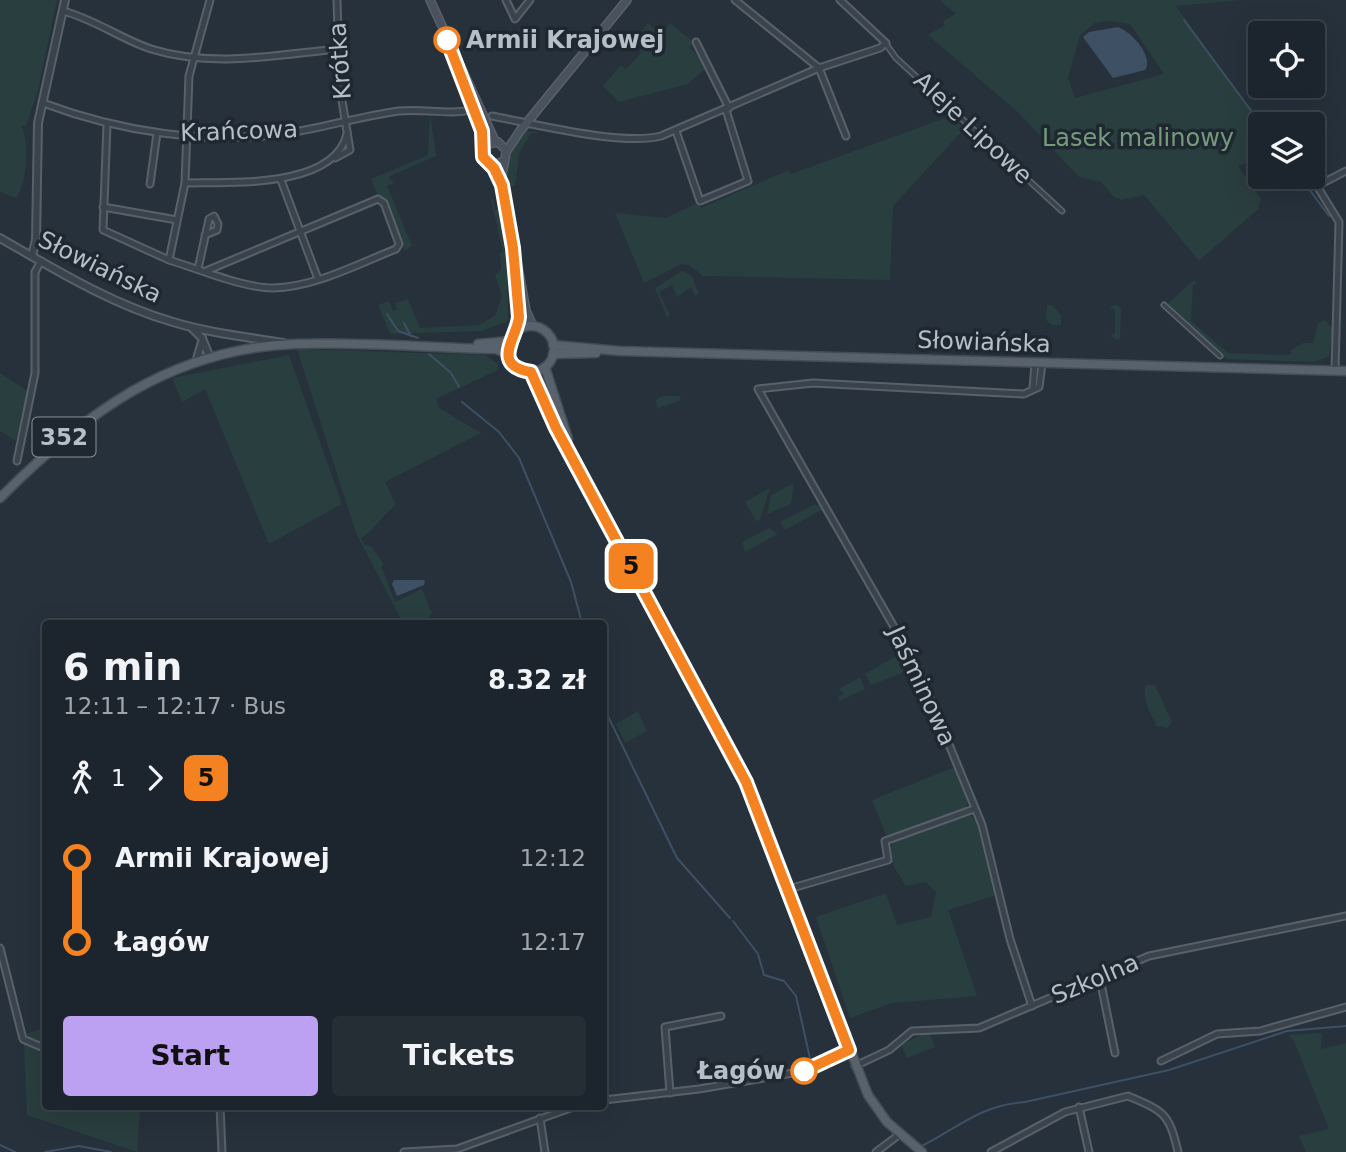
<!DOCTYPE html>
<html lang="en">
<head>
<meta charset="utf-8">
<style>
	:root { --surface:#1c252d; --page:#252d35; --text:#f1f3f6; --muted:#a0a5aa; --line:#3a4249; --accent:#bca0f2 }
	body { margin:0; font-family:"DejaVu Sans",sans-serif; background:var(--page); color:var(--text); height:100vh; display:flex; flex-direction:column; font-size:26px; white-space:nowrap }
	* { box-sizing:border-box; margin:0 }
	p { font-size:23px; color:var(--muted) }
	.icon { flex:none; width:38px; height:38px; fill:none; stroke:currentColor; stroke-width:2; stroke-linecap:round; stroke-linejoin:round }
	.map { position:relative; flex:1; overflow:hidden }
	.side { position:absolute; left:42px; top:620px; width:565px; height:490px; display:flex; flex-direction:column; background:var(--surface); border-radius:7px; box-shadow:0 7px 28px #0002,0 0 0 2px var(--line) }
	.side>* { flex:none }
	.badge { padding:0 14px; border-radius:10px; font-size:24px; line-height:46px }
	.tools { position:absolute; left:1248px; top:21px; display:grid; gap:14px }
	.tools a { display:grid; place-items:center; width:77px; height:77px; border-radius:7px; background:var(--surface); box-shadow:0 7px 28px #0002,0 0 0 2px var(--line); font-size:35px }
	.map>.badge { position:absolute; translate:-50% -50%; box-shadow:0 0 0 4px #fff }
	.legs { display:flex; align-items:center; gap:10px; height:77px; padding:0 21px; font-size:23px }
	.legs p { margin-inline-start:auto }
	.headline { display:flex; align-items:center; justify-content:space-between; height:119px; padding:0 21px }
	h1 { font-size:38px; font-weight:700; line-height:52px }
	.cta { display:flex; gap:14px; margin-top:auto; padding:14px 21px }
	.cta a { flex:1; height:80px; border-radius:7px; background:var(--accent); color:#111; font-size:28px; font-weight:700; line-height:80px; text-align:center }
	.cta a+a { background:var(--page); color:var(--text) }
	ul { padding:0 21px; list-style:none }
	li { display:flex; align-items:center; gap:24px; height:84px; font-size:26px }
	li i { display:grid; place-items:center; width:10px; height:100%; margin:0 9px; background:currentColor }
	li i::after { content:''; width:18px; height:18px; margin:-9px; border:5px solid; border-radius:50%; background:var(--surface) }
	li p { margin-inline-start:auto }
	li:first-child i { background:linear-gradient(#0000 50%,currentColor 0) }
	li:last-child i { background:linear-gradient(currentColor 50%,#0000 0) }
	.map>svg:first-child { display:block }
</style>
</head>
<body>
<div class="map">
<svg width="1346" height="1152" viewBox="0 0 1346 1152">
	<rect width="100%" height="100%" fill="#26313c"/>
	<!-- green -->
	<g fill="#293e3e" fill-rule="evenodd">
		<path d="M 0,0 L 57,0 L 38,90 L 26,126 L 21,125 C 30,142 27,183 16,198 L 0,192 Z"/>
		<path d="M 939,0 L 1241,0 L 1176,6 L 1260,124 L 1260,177 L 1293,177 L 1264,189 L 1248,163 L 1238,166 L 1261,199 L 1258,209 L 1199,261 L 1144,195 L 1122,200 L 1114,197 L 1101,182 L 1079,177 L 1019,113 L 928,35 L 945,25 L 943,21 L 956,14 ZM 1109,21 L 1130,24 L 1164,74 L 1075,98 L 1068,78 L 1080,35 L 1095,23 Z"/>
		<path d="M 648,23 L 661,34 L 670,23 L 692,41 L 690,48 L 708,66 L 688,84 L 619,102 L 603,86 L 621,65 L 626,69 L 641,53 L 640,48 L 633,42 Z"/>
		<path d="M 430,113 L 436,156 L 388,177 L 394,183 L 387,186 L 412,246 L 402,252 L 404,250 L 386,200 L 378,196 L 371,179 L 428,155 Z"/>
		<path d="M 948,117 L 965,128 L 893,206 L 890,280 L 703,276 L 689,265 L 681,264 L 644,283 L 615,213 L 666,218 L 698,203 L 701,208 L 789,170 L 791,174 Z"/>
		<path d="M 527,131 L 542,133 L 531,133 L 519,154 L 515,186 L 509,186 C 501,169 515,142 527,131 Z"/>
		<path d="M 493,199 L 495,210 L 499,208 L 507,248 L 508,321 L 481,331 L 390,334 L 378,305 L 389,301 L 393,311 L 397,309 L 395,303 L 408,299 L 420,328 L 479,325 L 495,316 L 502,296 L 495,275 L 501,270 L 500,253 L 503,252 L 491,200 Z"/>
		<path d="M 682,271 L 692,276 L 698,293 L 696,297 L 691,287 L 677,297 L 672,285 L 659,292 L 670,315 L 667,317 L 655,288 Z"/>
		<path d="M 1194,280 L 1197,284 L 1193,284 L 1191,321 L 1228,353 L 1291,355 L 1291,350 L 1303,343 L 1313,343 L 1318,323 L 1325,320 L 1333,329 L 1329,356 L 1315,362 L 1227,359 L 1167,304 Z"/>
		<path d="M 1116,304 L 1121,309 L 1120,338 L 1117,340 L 1110,336 L 1115,333 L 1115,311 L 1110,307 Z"/>
		<path d="M 1047,305 L 1052,305 L 1061,315 L 1061,325 L 1052,325 L 1046,320 Z"/>
		<path d="M 297,349 L 485,355 L 498,364 L 498,370 L 436,399 L 439,408 L 481,433 L 385,482 L 396,505 C 381,515 377,529 361,538 L 364,544 L 372,547 L 383,563 L 382,568 L 395,602 L 422,589 L 432,613 L 426,623 L 403,623 L 356,533 Z"/>
		<path d="M 289,355 L 342,504 L 269,544 L 205,389 L 182,402 L 172,378 Z"/>
		<path d="M 0,373 L 28,391 L 16,441 L 0,431 Z"/>
		<path d="M 662,396 L 679,396 L 681,400 L 657,409 L 656,400 Z"/>
		<path d="M 794,483 L 791,504 L 767,514 L 771,495 Z"/>
		<path d="M 770,488 L 760,520 L 756,521 L 745,502 Z"/>
		<path d="M 819,502 L 827,510 L 835,534 L 821,510 L 785,530 L 780,522 L 815,504 L 818,507 Z"/>
		<path d="M 769,528 L 778,534 L 745,552 L 742,542 Z"/>
		<path d="M 906,650 L 913,662 L 907,665 L 909,670 L 871,685 L 865,674 Z"/>
		<path d="M 860,677 L 865,689 L 839,701 L 838,697 L 844,694 L 839,689 Z"/>
		<path d="M 1146,685 L 1155,685 L 1172,722 L 1167,728 L 1157,726 C 1151,715 1141,697 1146,685 Z"/>
		<path d="M 638,711 L 647,731 L 625,743 L 616,724 Z"/>
		<path d="M 948,749 L 968,799 L 966,808 L 892,836 L 886,835 L 872,800 L 955,767 Z"/>
		<path d="M 971,815 L 980,825 L 997,895 L 948,910 L 977,996 L 892,1003 L 850,1018 L 816,917 L 886,893 L 897,925 L 931,917 L 936,892 L 926,882 L 906,886 L 894,867 L 890,847 L 895,840 Z"/>
		<path d="M 45,1027 L 45,1046 L 26,1034 Z"/>
		<path d="M 929,1032 L 935,1047 L 907,1058 L 901,1044 Z"/>
		<path d="M 1322,1033 L 1321,1049 L 1346,1043 L 1346,1152 L 1306,1152 L 1299,1136 L 1329,1129 L 1294,1041 L 1288,1035 Z"/>
		<path d="M 24,1044 L 45,1052 L 46,1106 L 125,1106 L 140,1110 L 137,1152 L 27,1115 Z"/>
	</g>
	<!-- water -->
	<g fill="#3e5063">
		<path d="M 1118,27 C 1132,32 1154,57 1145,70 L 1113,78 L 1083,37 L 1089,32 Z"/>
		<path d="M 394,580 L 423,580 L 425,581 L 424,585 L 397,596 L 392,584 Z"/>
	</g>
	<g fill="none" stroke-linecap="round" stroke-linejoin="round">
		<!-- stream -->
		<g stroke="#3e5063" stroke-width="2">
			<path d="M 1184,20 L 1261,124"/>
			<path d="M 1300,177 L 1329,216"/>
			<path d="M 387,314 L 398,331 L 418,338"/>
			<path d="M 404,323 L 411,336"/>
			<path d="M 429,354 L 451,373 L 459,387"/>
			<path d="M 462,402 L 499,432 L 519,458 L 571,582 L 582,623"/>
			<path d="M 604,708 L 677,858 L 730,918"/>
			<path d="M 733,921 L 758,954 L 764,975 L 784,981 L 796,996 L 811,1063"/>
			<path d="M 0,1145 L 15,1152"/>
			<path d="M 920,1147 C 958,1128 980,1105 1025,1102 L 1169,1070 L 1287,1031 L 1346,1026"/>
			<path d="M 45,1152 L 79,1146 L 111,1152"/>
		</g>
		<defs>
			<g id="pedestrian">
				<path d="M 886,44 L 896,58 L 1062,211"/>
				<path d="M 1164,305 L 1220,356"/>
			</g>
			<g id="minor">
				<path d="M 506,0 L 515,19 L 530,0"/>
				<path d="M 735,0 L 819,68 L 846,136"/>
				<path d="M 63,11 C 94,19 121,39 151,49 C 212,68 276,55 337,49"/>
				<path d="M 696,42 L 729,108"/>
				<path d="M 43,103 C 120,132 207,145 289,133 C 326,127 362,116 399,111 C 424,108 450,116 474,109"/>
				<path d="M 492,116 C 534,124 622,146 661,136 L 819,68 L 880,48 L 886,43 L 840,0"/>
				<path d="M 107,124 L 103,230 L 169,260 L 185,183 L 189,76 L 210,0"/>
				<path d="M 676,131 L 700,201 L 748,181 L 726,110"/>
				<path d="M 335,158 L 350,150 L 340,88 L 337,0"/>
				<path d="M 281,180 L 318,279"/>
				<path d="M 185,183 C 229,182 334,189 347,134"/>
				<path d="M 150,184 L 157,133"/>
				<path d="M 103,207 L 177,220"/>
				<path d="M 169,260 C 199,269 243,288 273,288 C 315,287 358,264 396,249 L 399,244 L 384,203 L 378,199 L 206,271"/>
				<path d="M 198,269 L 209,219 L 214,216 L 218,224 L 217,230 L 205,235"/>
				<path d="M 1335,370 L 1339,222 L 1317,186 L 1346,171"/>
				<path d="M 1033,389 L 1035,363"/>
				<path d="M 17,461 L 35,373 L 35,272 L 41,261"/>
				<path d="M 789,889 L 888,860 L 885,841 L 974,809"/>
				<path d="M 0,948 L 23,1039 L 46,1049"/>
				<path d="M 1100,979 L 1115,1053"/>
				<path d="M 1032,1006 L 1010,939 L 982,825 L 918,669 L 758,389 L 813,383 L 1024,394 L 1039,387 L 1042,364"/>
				<path d="M 1161,1061 L 1217,1034 L 1260,1031 L 1346,1007"/>
				<path d="M 855,1066 L 889,1050 L 912,1031 L 979,1028 L 1149,956 L 1346,916"/>
				<path d="M 670,1093 L 665,1027 L 721,1016"/>
				<path d="M 604,1100 L 699,1089 L 805,1071 L 849,1050"/>
				<path d="M 220,1106 L 222,1152"/>
				<path d="M 1079,1107 L 1089,1152"/>
				<path d="M 540,1118 L 545,1152"/>
				<path d="M 404,1152 L 457,1149 L 576,1106"/>
				<path d="M 876,1152 L 900,1134"/>
				<path d="M 991,1152 L 1065,1112 L 1128,1096 C 1164,1111 1169,1113 1178,1152"/>
			</g>
			<g id="tertiary">
				<path d="M 0,238 C 56,270 111,304 173,322 C 209,333 247,337 284,343"/>
				<path d="M 32,256 L 36,240 L 38,123 L 65,0"/>
				<path d="M 192,328 L 202,338 L 210,358"/>
				<path d="M 196,362 L 202,342"/>
			</g>
			<g id="secondary">
				<path d="M 430,0 L 495,141"/>
				<path d="M 470,99 L 484,147"/>
				<path d="M 506,152 L 520,131 L 627,0"/>
				<path d="M 502,162 L 492,165 L 484,160 L 483,150 L 487,144 L 498,142 L 506,150 C 506,161 501,170 502,182 C 506,224 526,290 517,330"/>
				<path d="M 518,267 L 526,311 L 533,326"/>
			</g>
			<g id="primary">
				<circle cx="531" cy="349" r="23"/>
				<path d="M 478,344 L 509,341"/>
				<path d="M 553,345 L 620,351 L 1346,371"/>
				<path d="M 553,354 L 596,353"/>
				<path d="M 545,367 L 568,439"/>
				<path d="M 531,372 L 557,428 L 746,782 L 868,1095 L 887,1122 L 922,1152"/>
				<path d="M 0,498 C 84,414 170,349 294,344 C 361,341 428,348 496,349 L 508,354"/>
			</g>
		</defs>
		<!-- pedestrian casing -->
		<use href="#pedestrian" stroke="#58616a" stroke-width="7"/>
		<!-- minor casing -->
		<use href="#minor" stroke="#58616a" stroke-width="9"/>
		<!-- tertiary casing -->
		<use href="#tertiary" stroke="#58616a" stroke-width="10"/>
		<!-- secondary casing -->
		<use href="#secondary" stroke="#58616a" stroke-width="10"/>
		<!-- primary casing -->
		<use href="#primary" stroke="#434c55" stroke-width="11"/>
		<!-- pedestrian -->
		<use href="#pedestrian" stroke="#3a434c" stroke-width="3.5"/>
		<!-- minor -->
		<use href="#minor" stroke="#3a434c" stroke-width="5"/>
		<!-- tertiary -->
		<use href="#tertiary" stroke="#3a434c" stroke-width="6"/>
		<!-- secondary -->
		<use href="#secondary" stroke="#49525e" stroke-width="7"/>
		<!-- primary -->
		<use href="#primary" stroke="#58626c" stroke-width="8"/>
	</g>
	<g fill="none" stroke-linecap="round" stroke-linejoin="round">
		<defs>
			<path id="line-1" d="M 447,40 L 482,131 L 483,157 L 494,168 L 502,185 L 513,248 L 519,317 C 517,338 490,365 531,372 L 556,428 L 746,782 L 849,1050 L 804,1071"/>
		</defs>
		<!-- line-1 casing -->
		<use href="#line-1" stroke="#fff" stroke-width="16"/>
		<!-- line-1 -->
		<use href="#line-1" stroke="#f58220" stroke-width="10"/>
	</g>
	<!-- markers -->
	<g fill="#fff" stroke="#f58220" stroke-width="3.5">
		<circle cx="447" cy="40" r="12"/>
		<circle cx="804" cy="1071" r="12"/>
	</g>
	<g text-anchor="middle" stroke-width="7" stroke-linejoin="round" paint-order="stroke">
		<!-- shield labels -->
		<rect fill="#1f2831" stroke="#89919a" stroke-width="2" x="32.5" y="417.5" width="63" height="39" rx="5"/>
		<g font-size="23" font-weight="bold" fill="#b6bec7">
			<text x="64" y="445">352</text>
		</g>
		<!-- stop labels -->
		<g font-size="24" font-weight="bold" fill="#b6bec7" stroke="#1f2831" text-anchor="start">
			<text x="466" y="48">Armii Krajowej</text>
			<text x="785" y="1079" text-anchor="end">Łagów</text>
		</g>
		<!-- street labels -->
		<g font-size="24" fill="#b6bec7" stroke="#1f2831">
			<text transform="translate(340 61) rotate(-94)" y="8">Krótka</text>
			<text transform="translate(973 128) rotate(43)" y="8">Aleje Lipowe</text>
			<text transform="translate(239 131) rotate(-2)" y="8">Krańcowa</text>
			<text transform="translate(100 267) rotate(26)" y="8">Słowiańska</text>
			<text transform="translate(984 342) rotate(2)" y="8">Słowiańska</text>
			<text transform="translate(922 686) rotate(65)" y="8">Jaśminowa</text>
			<text transform="translate(1095 979) rotate(-23)" y="8">Szkolna</text>
		</g>
		<!-- park labels -->
		<g font-size="24" fill="#769b7c" stroke="#1f2831">
			<text x="1138" y="146">Lasek malinowy</text>
		</g>
	</g>
</svg>
<div class="tools">
<a><svg class="icon" aria-label="locate" viewBox="0 0 24 24"><circle cx="12" cy="12" r="6"/><path d="M12 2v4M12 18v4M2 12h4M18 12h4"/></svg></a>
<a><svg class="icon" aria-label="layers" viewBox="0 0 24 24"><path d="M12 4l9 5-9 5-9-5zM3 14l9 5 9-5"/></svg></a>
</div>
<b class="badge" style="left:631px;top:566px;background:#f58220;color:#111">5</b>
<section class="side">
<div class="headline"><div><h1>6 min</h1><p>12:11 – 12:17 · Bus</p></div><b>8.32 zł</b></div>
<div class="legs"><svg class="icon" aria-label="walk" viewBox="0 0 24 24"><circle cx="13" cy="4" r="2"/><path d="M13 8l-2 6 4 7M11 14l-3 7M7 12l3-4h3l4 4"/></svg>1<svg class="icon" aria-label="forward" viewBox="0 0 24 24"><path d="M9 5l7 7-7 7"/></svg><b class="badge" style="background:#f58220;color:#111">5</b></div>
<ul>
<li><i style="color:#f58220"></i><b>Armii Krajowej</b><p>12:12</p></li>
<li><i style="color:#f58220"></i><b>Łagów</b><p>12:17</p></li>
</ul>
<div class="cta"><a>Start</a><a>Tickets</a></div>
</section>
</div>
</body>
</html>
